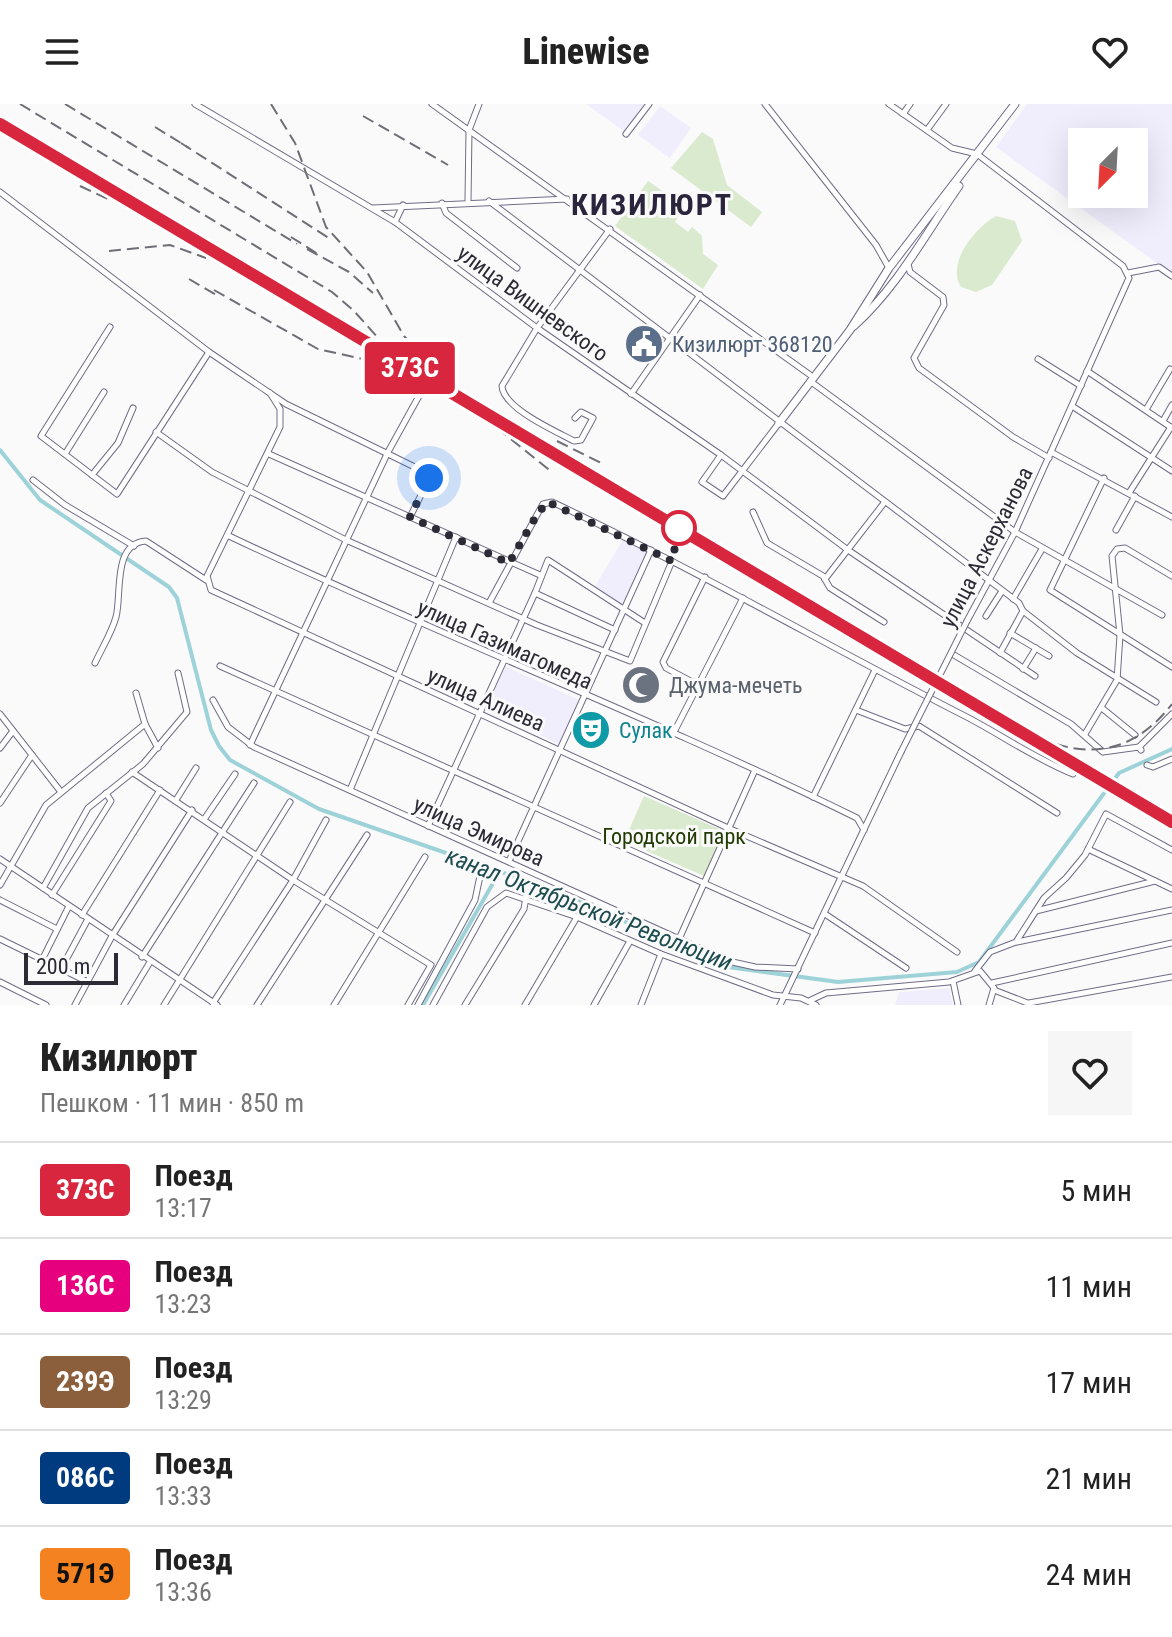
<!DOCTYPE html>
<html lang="ru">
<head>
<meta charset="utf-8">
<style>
	:root { --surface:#fff; --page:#f6f6f6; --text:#222; --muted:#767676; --line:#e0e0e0 }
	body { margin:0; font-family:"Roboto Condensed",sans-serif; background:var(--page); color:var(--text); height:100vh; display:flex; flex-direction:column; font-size:30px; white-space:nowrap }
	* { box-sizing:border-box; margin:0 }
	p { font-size:26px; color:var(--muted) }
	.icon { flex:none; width:44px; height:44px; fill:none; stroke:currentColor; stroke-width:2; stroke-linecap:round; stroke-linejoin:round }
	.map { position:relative; height:901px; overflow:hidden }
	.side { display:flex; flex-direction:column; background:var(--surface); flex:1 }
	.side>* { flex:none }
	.badge { padding:0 16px; border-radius:6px; font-size:28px; line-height:52px }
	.needle { width:52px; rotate:204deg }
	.fabs { position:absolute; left:1068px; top:24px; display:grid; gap:16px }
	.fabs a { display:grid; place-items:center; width:80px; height:80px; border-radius:0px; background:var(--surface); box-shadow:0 8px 32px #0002; font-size:40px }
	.scale { position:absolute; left:24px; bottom:20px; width:94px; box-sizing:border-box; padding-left:8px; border:4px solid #2b2a35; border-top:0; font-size:22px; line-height:28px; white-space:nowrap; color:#2b2a35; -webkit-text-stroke:6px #fafafa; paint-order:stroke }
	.you { position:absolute; width:40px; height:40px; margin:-20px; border:6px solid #fff; border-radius:50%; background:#1a73e8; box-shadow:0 0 0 12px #1a73e833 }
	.map>.badge { position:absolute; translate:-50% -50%; box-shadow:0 0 0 4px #fff }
	.round { display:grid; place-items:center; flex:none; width:84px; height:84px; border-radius:0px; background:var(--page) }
	.head { display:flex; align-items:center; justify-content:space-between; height:136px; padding:0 40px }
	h1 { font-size:38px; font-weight:800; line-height:60px }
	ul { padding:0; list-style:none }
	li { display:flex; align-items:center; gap:24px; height:96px; padding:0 40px; border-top:2px solid var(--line) }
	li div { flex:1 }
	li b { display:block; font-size:30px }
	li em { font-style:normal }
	li .badge { min-width:88px; font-weight:700; text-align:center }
	header { display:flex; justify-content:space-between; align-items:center; height:104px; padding:0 40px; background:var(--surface); font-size:36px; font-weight:800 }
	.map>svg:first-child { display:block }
</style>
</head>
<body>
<header><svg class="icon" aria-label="menu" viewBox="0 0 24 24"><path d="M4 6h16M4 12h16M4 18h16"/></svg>Linewise<svg class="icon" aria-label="heart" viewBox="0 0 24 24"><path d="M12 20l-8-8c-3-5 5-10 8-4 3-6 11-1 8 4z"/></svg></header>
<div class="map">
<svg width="1172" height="901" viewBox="0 0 1172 901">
	<rect width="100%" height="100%" fill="#fafafa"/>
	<!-- built -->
	<g fill="#f0eefd" fill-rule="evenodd">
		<path d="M 586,0 L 645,0 L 625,28 Z"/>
		<path d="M 1027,0 L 1172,0 L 1172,170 L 996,43 ZM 1082,38 L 1134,38 L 1134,90 L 1082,90 Z"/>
		<path d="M 660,2 L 691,24 L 670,54 L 638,31 Z"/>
		<path d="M 624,434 L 649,447 L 621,502 L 594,484 Z"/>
		<path d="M 505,562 L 579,596 L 559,640 L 485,606 Z"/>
		<path d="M 949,884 L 953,901 L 895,901 L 899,888 Z"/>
	</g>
	<!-- green -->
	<g fill="#daeace">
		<path d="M 702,28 L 713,35 L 727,81 L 762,108 L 751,123 L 671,64 Z"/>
		<path d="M 648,77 L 680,99 L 674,108 L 679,112 L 675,118 L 688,128 L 692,123 L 702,132 L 703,150 L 718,161 L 703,185 L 615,122 Z"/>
		<path d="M 996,112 L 1015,117 L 1022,137 L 992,181 L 976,188 L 961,183 C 946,160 974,124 996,112 Z"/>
		<path d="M 644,692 L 724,727 L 704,772 L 624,737 Z"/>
	</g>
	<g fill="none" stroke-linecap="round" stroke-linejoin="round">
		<!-- canal -->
		<g stroke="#9dd2d9" stroke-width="4">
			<path d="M 0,346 L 40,396 L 169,483 L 177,494 L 211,626 L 219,642 L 230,656 L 319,705 L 553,786 L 728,863 L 838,878 L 957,868 L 979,858 L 1119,669 L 1172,645"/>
			<path d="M 423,901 L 500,767"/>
		</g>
		<defs>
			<g id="minor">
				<path d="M 195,0 L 395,118 L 537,224 L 721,351 L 848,446 L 1035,572"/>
				<path d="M 432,0 L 813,273"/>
				<path d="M 765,0 L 876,141 L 889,164"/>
				<path d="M 889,0 L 952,44 L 977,50 L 1123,162 L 1129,174 L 1015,428 L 967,517"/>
				<path d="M 903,10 L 910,0"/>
				<path d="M 927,26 L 946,0"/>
				<path d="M 626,30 L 649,0"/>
				<path d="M 0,88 L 209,248 L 286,300 L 431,371 L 410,413"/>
				<path d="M 468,97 L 469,26 L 479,0"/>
				<path d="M 489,97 L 1019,499 L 1023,507 L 1077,549 L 1156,598"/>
				<path d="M 442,99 L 446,109 L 517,164"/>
				<path d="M 373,104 L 567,95"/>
				<path d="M 395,118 L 403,101"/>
				<path d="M 908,160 L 910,168 L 943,193 L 944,201 L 914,254 L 919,264 L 1013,333 L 1049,354"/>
				<path d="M 1128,169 L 1159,163 L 1172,172"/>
				<path d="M 110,223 L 41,332 L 117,390 L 209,248"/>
				<path d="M 1038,255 L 1081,282"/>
				<path d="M 1087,267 L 1172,324"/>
				<path d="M 810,277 L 1015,428 L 1162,511"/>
				<path d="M 270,289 L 280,305 L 280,323 L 207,472 L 211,486 L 728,724 L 863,782 L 957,848"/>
				<path d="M 631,290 L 700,191"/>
				<path d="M 1072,302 L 1172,367"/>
				<path d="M 1147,304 L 1170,265"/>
				<path d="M 575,314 L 581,308 L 593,314 L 581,336 L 574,337 C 555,327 503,304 502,282 L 537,224 L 610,125"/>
				<path d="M 1163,317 L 1172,301"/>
				<path d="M 156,328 L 212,368 L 346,436 L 537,521 L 630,557 L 672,457"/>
				<path d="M 1051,348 L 1172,413"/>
				<path d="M 65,350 L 104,288"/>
				<path d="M 269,350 L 540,471"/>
				<path d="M 721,351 L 702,378 L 723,392 L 779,319"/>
				<path d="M 92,371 L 118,339 L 133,304"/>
				<path d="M 1104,374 L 1050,486 L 1172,563"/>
				<path d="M 33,376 L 65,401 L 134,442"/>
				<path d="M 1129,389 L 1171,323"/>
				<path d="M 753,408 L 767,439 L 823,472 L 830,484 L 884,518"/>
				<path d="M 1116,426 L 1135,392"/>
				<path d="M 229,432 C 436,530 651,613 857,714 L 864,726"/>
				<path d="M 825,475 L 884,399"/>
				<path d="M 1013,495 L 1042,445"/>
				<path d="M 489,499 L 538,409 L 543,400 L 552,398 C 691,463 824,540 961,610 C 999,629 1033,654 1073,670"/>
				<path d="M 986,512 L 1002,487"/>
				<path d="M 615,526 L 535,489 L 548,456 L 645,519"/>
				<path d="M 1010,529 L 1049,552"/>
				<path d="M 1000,549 L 1023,507"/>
				<path d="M 954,551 L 1071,620 L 1103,648 L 1139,643 L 1141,646"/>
				<path d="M 95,559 C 102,544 112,528 116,513 C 122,491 112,439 146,437 L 206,476"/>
				<path d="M 220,562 L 815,829"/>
				<path d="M 1023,565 L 1036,544"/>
				<path d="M 698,581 L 666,564 L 663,558 L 705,473"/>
				<path d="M 136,589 L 145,620 L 158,644"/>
				<path d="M 213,596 L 228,623 L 254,643 L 728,857 L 755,863 L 798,865"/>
				<path d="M 1103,605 L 1135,631"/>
				<path d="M 856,606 L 905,625 L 919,622 L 1057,709"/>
				<path d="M 0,610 L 61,688"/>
				<path d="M 673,630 L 743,494"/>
				<path d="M 1085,630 L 1117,576 L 1120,531 L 1112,452 L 1117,445 L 1125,444 L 1172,472"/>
				<path d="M 250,641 L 388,348 L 419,292"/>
				<path d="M 1139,643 L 1172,610"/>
				<path d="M 0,644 L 13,627"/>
				<path d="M 1147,661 L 1153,663 L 1172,655"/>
				<path d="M 132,668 L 293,776 L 431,861 L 408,901"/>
				<path d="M 350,686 L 456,433"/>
				<path d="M 813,693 L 875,566"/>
				<path d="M 176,696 L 196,664"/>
				<path d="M 0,699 L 32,651"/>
				<path d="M 205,714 L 235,670"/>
				<path d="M 428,722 L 535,489"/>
				<path d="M 1088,745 L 1172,785"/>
				<path d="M 0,755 L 217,901"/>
				<path d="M 509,757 L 651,446"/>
				<path d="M 0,781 L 46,701 L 145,620"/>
				<path d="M 43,784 L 88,704 L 143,660 L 187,608 L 178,569"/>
				<path d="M 52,791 L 111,697 L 106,689"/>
				<path d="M 0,796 L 57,825"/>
				<path d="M 1036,807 L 1155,777"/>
				<path d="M 825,810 L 906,864"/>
				<path d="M 82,811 L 160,686"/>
				<path d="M 0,835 L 88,878"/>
				<path d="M 679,835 L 755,666"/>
				<path d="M 1017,838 L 1172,806"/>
				<path d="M 142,853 L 254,679"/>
				<path d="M 42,856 L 69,802"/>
				<path d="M 61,865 L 88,815"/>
				<path d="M 975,867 L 990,848 L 1016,838 L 1044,794 L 1066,774 L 1085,751 L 1106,710 L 1172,746"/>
				<path d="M 953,877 L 958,901"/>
				<path d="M 0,878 L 46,901"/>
				<path d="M 992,879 L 1172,839"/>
				<path d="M 994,886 L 1030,900"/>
				<path d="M 811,896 L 826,889 L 949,878 L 980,867 L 994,884 L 989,901"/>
				<path d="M 213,899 L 293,776 L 326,716"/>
				<path d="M 1029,899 L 1172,873"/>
				<path d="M 75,901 L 112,832 L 192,706"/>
				<path d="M 124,901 L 150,858"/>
				<path d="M 164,901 L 290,698"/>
				<path d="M 257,901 L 367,731"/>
				<path d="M 334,901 L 425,753"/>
				<path d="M 418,901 L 475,796 L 480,772"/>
				<path d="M 433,901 L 487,803 L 506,789 L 577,813 L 661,850 L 773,891 L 801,894 L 816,901"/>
				<path d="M 465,901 L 524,805 L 526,793"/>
				<path d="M 525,901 L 577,813"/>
				<path d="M 594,901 L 630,837"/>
				<path d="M 641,901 L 661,850"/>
				<path d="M 780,901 L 901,648"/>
			</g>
			<g id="major">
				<path d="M 854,222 C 899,181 925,130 959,82"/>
				<path d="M 779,319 L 850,226 L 889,164 L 1015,0"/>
			</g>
		</defs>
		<!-- minor casing -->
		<use href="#minor" stroke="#706c86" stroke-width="7"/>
		<!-- major casing -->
		<use href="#major" stroke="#706c86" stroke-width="9"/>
		<!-- minor -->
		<use href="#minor" stroke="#fff" stroke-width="5"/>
		<!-- major -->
		<use href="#major" stroke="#fff" stroke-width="7"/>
		<!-- rail -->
		<g stroke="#6f6e76" stroke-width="2" stroke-dasharray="12 6" stroke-linecap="butt">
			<path d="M 20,0 L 332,188 L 354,207 L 388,245"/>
			<path d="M 65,0 L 297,140"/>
			<path d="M 271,0 L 295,39 L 326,123 L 367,168 L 404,232 L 443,273"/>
			<path d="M 363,12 L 448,61"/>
			<path d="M 0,20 L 1172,718"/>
			<path d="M 155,23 L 189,44"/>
			<path d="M 181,39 L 332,136"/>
			<path d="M 80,82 L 108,95"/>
			<path d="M 291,133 L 318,150"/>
			<path d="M 307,145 L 349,168 L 373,189"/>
			<path d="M 109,147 L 170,141 L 206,154"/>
			<path d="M 189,175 L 220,193"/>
			<path d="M 214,186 L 318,245 L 394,262"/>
			<path d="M 497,324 L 553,369"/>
			<path d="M 557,337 L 605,361"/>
			<path d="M 1056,640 C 1104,655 1142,639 1172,600"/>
		</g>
		<defs>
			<path id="minor-bridge" d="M 901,648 L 967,517"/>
		</defs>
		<!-- minor-bridge casing -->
		<use href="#minor-bridge" stroke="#706c86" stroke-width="7" stroke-linecap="butt"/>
		<!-- minor-bridge -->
		<use href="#minor-bridge" stroke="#fff" stroke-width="5"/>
	</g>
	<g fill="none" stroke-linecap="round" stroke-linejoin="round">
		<defs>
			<path id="line" d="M 0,20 L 1172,718"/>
		</defs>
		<!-- line casing -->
		<use href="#line" stroke="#fff" stroke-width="18"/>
		<!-- line -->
		<use href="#line" stroke="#d7263d" stroke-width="12"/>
		<!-- walk -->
		<path stroke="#2b2a35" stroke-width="8" stroke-dasharray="0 14.4" d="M 429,374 L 410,413 L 509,459 L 538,409 L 548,398 L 672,457 L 679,424"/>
	</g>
	<!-- icons -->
	<defs>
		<symbol id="civic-disc" viewBox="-11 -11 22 22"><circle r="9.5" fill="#5c6f8a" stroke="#fafafa"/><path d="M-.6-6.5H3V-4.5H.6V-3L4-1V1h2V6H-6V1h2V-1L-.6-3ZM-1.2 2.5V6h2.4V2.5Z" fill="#fff"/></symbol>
		<symbol id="mosque-disc" viewBox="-11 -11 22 22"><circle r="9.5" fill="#6b7280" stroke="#fafafa"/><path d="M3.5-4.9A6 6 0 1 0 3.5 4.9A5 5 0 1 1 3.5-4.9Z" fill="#fff"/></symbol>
		<symbol id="theatre-disc" viewBox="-11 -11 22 22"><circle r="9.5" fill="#0f9aa8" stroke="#fafafa"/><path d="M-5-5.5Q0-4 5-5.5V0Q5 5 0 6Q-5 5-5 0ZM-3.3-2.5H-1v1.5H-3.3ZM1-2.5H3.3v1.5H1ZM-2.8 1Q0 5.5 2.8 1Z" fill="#fff"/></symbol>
	</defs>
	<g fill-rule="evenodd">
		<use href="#civic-disc" x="622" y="218" width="44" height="44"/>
		<use href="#mosque-disc" x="619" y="559" width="44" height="44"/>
		<use href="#theatre-disc" x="569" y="604" width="44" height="44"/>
	</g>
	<!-- markers -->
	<circle fill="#fff" stroke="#d7263d" stroke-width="4" cx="679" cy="424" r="16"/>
	<g text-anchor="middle" stroke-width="6" stroke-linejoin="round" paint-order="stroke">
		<!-- street labels -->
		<g font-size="22" fill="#2b2a35" stroke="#fafafa">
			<text transform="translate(533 199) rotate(36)" y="8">улица Вишневского</text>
			<text transform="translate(986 443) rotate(-63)" y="8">улица Аскерханова</text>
			<text transform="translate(505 540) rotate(24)" y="8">улица Газимагомеда</text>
			<text transform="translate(486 595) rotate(24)" y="8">улица Алиева</text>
			<text transform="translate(479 727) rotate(24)" y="8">улица Эмирова</text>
		</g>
		<!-- service labels -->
		<g font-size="22" fill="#4e5e75" stroke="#fafafa" text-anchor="start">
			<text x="672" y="248">Кизилюрт 368120</text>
		</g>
		<!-- worship labels -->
		<g font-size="22" fill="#5b616d" stroke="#fafafa" text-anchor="start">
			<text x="669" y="589">Джума-мечеть</text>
		</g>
		<!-- culture labels -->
		<g font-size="22" fill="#0d838f" stroke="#fafafa" text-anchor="start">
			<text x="619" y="634">Сулак</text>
		</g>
		<!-- park labels -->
		<g font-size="22" fill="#223b03" stroke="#fafafa">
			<text x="674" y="740">Городской парк</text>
		</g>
		<!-- water labels -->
		<g font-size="24" font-style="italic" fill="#1c4b50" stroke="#fafafa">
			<text transform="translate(589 805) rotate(21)" y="8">канал Октябрьской Революции</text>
		</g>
		<!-- district labels -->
		<g font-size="30" font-weight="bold" letter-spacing="2" fill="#2a253c" stroke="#fafafa">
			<text x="652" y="111">КИЗИЛЮРТ</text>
		</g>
	</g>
</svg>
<div class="fabs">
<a><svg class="needle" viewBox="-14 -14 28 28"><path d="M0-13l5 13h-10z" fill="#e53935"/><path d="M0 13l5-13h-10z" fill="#767676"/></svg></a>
</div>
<div class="scale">200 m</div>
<div class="you" style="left:429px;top:374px"></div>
<b class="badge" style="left:410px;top:264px;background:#d7263d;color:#fff">373C</b>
</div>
<section class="side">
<div class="head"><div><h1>Кизилюрт</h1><p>Пешком · 11 мин · 850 m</p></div><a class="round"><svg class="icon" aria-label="heart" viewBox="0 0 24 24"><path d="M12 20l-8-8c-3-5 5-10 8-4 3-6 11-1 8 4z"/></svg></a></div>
<ul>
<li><span class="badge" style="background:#d7263d;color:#fff">373C</span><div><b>Поезд</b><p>13:17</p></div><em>5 мин</em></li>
<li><span class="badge" style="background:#e6007e;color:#fff">136С</span><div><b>Поезд</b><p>13:23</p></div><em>11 мин</em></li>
<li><span class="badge" style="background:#8b5e3c;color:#fff">239Э</span><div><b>Поезд</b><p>13:29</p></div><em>17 мин</em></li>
<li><span class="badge" style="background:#003b80;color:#fff">086С</span><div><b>Поезд</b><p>13:33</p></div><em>21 мин</em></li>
<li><span class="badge" style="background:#f58220;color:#111">571Э</span><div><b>Поезд</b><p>13:36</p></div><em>24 мин</em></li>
</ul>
</section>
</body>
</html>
